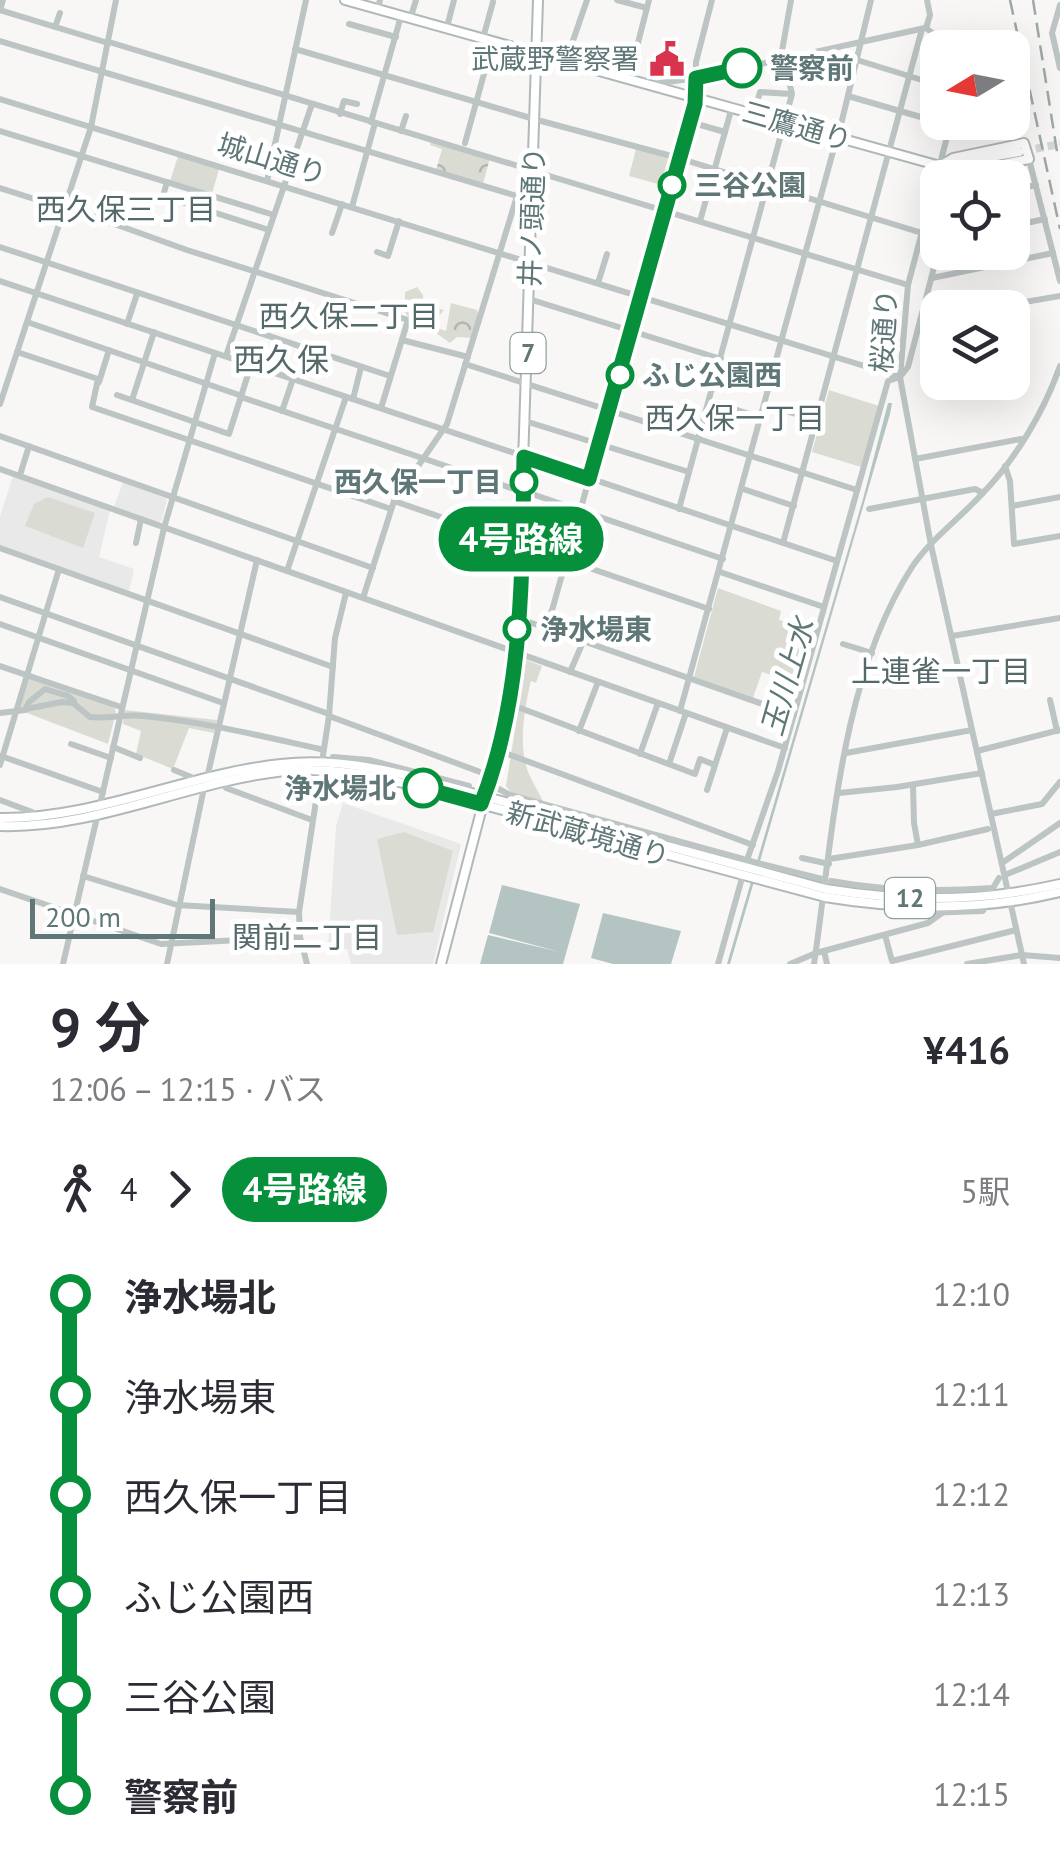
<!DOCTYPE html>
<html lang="ja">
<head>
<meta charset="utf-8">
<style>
	:root { --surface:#fff; --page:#f7f7f7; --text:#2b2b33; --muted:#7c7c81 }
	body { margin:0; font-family:"PT Sans","Noto Sans JP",sans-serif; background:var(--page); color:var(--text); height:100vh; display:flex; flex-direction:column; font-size:38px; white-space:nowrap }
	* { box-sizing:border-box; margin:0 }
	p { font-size:32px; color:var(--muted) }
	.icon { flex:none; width:55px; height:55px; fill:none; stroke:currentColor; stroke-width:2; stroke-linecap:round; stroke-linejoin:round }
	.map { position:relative; height:964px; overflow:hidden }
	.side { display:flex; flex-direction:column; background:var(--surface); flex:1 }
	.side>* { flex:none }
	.badge { padding:0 20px; border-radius:32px; font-size:35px; line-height:65px }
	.needle { width:65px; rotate:260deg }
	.controls { position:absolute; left:920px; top:30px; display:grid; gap:20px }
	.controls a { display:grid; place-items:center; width:110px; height:110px; border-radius:20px; background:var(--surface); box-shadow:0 10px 40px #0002; font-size:50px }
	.scale { position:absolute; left:30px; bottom:25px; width:185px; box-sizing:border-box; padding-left:10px; border:5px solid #607778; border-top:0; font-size:28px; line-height:35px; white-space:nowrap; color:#607778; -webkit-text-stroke:8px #fff; paint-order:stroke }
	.map>.badge { position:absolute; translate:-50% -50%; box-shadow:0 0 0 5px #fff }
	.legs { display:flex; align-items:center; gap:15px; height:110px; padding:0 50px; font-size:32px }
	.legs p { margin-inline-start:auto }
	.head { display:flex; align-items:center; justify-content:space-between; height:170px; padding:0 50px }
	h1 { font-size:55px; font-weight:700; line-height:75px }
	ul { padding:0 50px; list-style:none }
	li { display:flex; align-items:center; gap:35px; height:100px; font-size:38px }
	li i { display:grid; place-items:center; width:15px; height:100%; margin:0 12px; background:currentColor }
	li i::after { content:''; width:25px; height:25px; margin:-12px; border:8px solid; border-radius:50%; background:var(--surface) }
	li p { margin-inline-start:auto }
	li:first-child i { background:linear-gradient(#0000 50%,currentColor 0) }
	li:last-child i { background:linear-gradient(currentColor 50%,#0000 0) }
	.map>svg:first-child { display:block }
</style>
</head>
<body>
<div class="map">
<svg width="1060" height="964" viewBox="0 0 1060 964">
	<defs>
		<pattern id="forest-crowns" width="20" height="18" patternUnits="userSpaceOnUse" patternTransform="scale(2.5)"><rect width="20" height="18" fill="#dadcd4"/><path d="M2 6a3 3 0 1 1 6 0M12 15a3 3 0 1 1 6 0" fill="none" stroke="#b4b7b1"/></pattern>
	</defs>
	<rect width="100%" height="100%" fill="#f8f7f5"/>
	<!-- built -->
	<g fill="#e8e9e8">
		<path d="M 13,476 L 110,510 L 99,557 L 134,569 L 129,591 L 0,545 L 0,516 Z"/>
		<path d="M 123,482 L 167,499 L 162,520 L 158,523 L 114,507 Z"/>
		<path d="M 343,803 L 461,844 L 433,964 L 351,964 L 347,949 L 328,949 L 336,826 Z"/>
	</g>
	<!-- green -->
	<g fill="#dadcd4">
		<path d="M 636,149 L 674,159 L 669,187 L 629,176 Z"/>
		<path d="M 178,156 L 219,169 L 212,194 L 170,181 Z"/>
		<path d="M 829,390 L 879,406 L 861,467 L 812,452 Z"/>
		<path d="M 48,497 L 95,513 L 83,548 L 25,526 L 34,504 Z"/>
		<path d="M 718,588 L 781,611 L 779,620 L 815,631 L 801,684 L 762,672 L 753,698 L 694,677 Z"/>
		<path d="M 526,660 L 542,666 L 536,683 L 531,681 C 525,705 519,740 526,765 C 529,778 538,790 544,803 L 512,794 L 506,786 Z"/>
		<path d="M 29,678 L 114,707 L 116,712 L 108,744 L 19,710 Z"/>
		<path d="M 125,710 L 217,720 L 214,733 L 189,728 L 173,769 L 136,754 L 141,731 L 123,724 Z"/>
		<path d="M 404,832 L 453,851 L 433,932 L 397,935 L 377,839 Z"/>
	</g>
	<!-- forest -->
	<g fill="url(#forest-crowns)">
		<path d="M 431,141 L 490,158 L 483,184 L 436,170 L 442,149 L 430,145 Z"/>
		<path d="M 417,287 L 423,295 L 423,304 L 444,310 L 440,315 L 434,311 L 429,325 L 446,331 L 451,303 L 477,310 L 479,317 L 472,338 L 457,337 L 450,343 L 425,325 L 412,323 L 405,312 L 408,303 L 405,301 L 405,292 Z"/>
	</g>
	<!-- water -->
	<g fill="#b4c4c3">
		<path d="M 888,403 L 892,403 L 890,414 L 730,964 L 727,964 L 863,499 Z"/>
		<path d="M 502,885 L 580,904 L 563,964 L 480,964 L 488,935 L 560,952 L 489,933 Z"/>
		<path d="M 603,913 L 681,931 L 671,964 L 613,964 L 591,958 Z"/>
	</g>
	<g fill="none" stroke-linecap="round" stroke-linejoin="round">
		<!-- major-tunnel -->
		<path stroke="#d2d7d6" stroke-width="8" stroke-dasharray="8 4" stroke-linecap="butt" d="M 1024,151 L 1060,144"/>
		<defs>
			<g id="major">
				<path d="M 345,0 L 940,166 L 1019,152"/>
				<path d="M 1024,143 L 1029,159 L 958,173 L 940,166 L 953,158 Z"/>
				<path d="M 0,818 C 96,819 186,774 281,764 C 322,759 365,765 405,775 L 826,889 C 905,902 982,902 1060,884"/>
				<path d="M 0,826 C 97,829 189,781 285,771 C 323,768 362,773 399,782 L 825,897 C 903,910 982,911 1060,892"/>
				<path d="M 441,964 L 497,750 L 518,617 L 538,0"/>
			</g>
		</defs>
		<!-- major casing -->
		<use href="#major" stroke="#b0b8b9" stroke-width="12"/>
		<!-- minor -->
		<g stroke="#bcc4c4" stroke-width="6">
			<path d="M 3,0 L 0,10 L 108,43"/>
			<path d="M 617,0 L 647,8"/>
			<path d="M 379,4 L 380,0"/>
			<path d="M 1060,5 L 1052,33 L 1060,68"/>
			<path d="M 412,13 L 416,0"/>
			<path d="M 448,23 L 454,0"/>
			<path d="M 349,24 L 396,37"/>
			<path d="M 55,27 L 60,13"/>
			<path d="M 926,28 L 930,15 L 927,0"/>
			<path d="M 926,28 L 935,35 L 939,48"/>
			<path d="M 483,38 L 493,2"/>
			<path d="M 0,41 L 517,196"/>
			<path d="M 109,42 L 528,169"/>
			<path d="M 295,49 L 534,119"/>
			<path d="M 568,55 L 587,0"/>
			<path d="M 857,60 L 938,85"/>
			<path d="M 630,74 L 649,0"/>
			<path d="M 653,84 L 696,78 L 925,28"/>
			<path d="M 848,96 L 938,122"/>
			<path d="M 0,99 L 900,377"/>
			<path d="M 754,113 L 760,92 L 791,94"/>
			<path d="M 340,114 L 344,101 L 357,104"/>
			<path d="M 541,121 L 675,157 L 922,233"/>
			<path d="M 371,122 L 401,16"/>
			<path d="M 690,122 L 725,132"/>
			<path d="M 951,122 L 908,285 L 900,377 L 931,545 L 1024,964"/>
			<path d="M 0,131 L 274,215"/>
			<path d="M 401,131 L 406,116"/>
			<path d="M 838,137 L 871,0"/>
			<path d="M 465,143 L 493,41"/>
			<path d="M 1029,159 L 1060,281"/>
			<path d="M 533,171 L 908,285"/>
			<path d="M 267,181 L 306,0"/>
			<path d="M 167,182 L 163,196 L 269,230"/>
			<path d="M 0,188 L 66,209"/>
			<path d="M 1012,190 L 1036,185"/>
			<path d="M 67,207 L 187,250 L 408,320 L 381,408"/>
			<path d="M 352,207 L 375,123"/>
			<path d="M 700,221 L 732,107"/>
			<path d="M 1012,226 L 1045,219"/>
			<path d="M 332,233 L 342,204"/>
			<path d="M 0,247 L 390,376"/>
			<path d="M 377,252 L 388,256 L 399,221"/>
			<path d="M 932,278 L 1053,253"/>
			<path d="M 0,281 L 837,561"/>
			<path d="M 598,283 L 607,254"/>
			<path d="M 529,299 L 721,359"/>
			<path d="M 990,308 L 1060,296"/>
			<path d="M 920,321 L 938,318"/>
			<path d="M 27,322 L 242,396"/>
			<path d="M 127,324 L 137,294"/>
			<path d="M 402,340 L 468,357"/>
			<path d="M 17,352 L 98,379 L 92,407 L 391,509"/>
			<path d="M 226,356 L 312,104"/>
			<path d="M 465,364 L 857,490"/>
			<path d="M 99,382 L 109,350"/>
			<path d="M 117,395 L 229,434 L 251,365"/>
			<path d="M 241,397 L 517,490"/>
			<path d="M 353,399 L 361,367"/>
			<path d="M 132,400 L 154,332"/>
			<path d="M 709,401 L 762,418"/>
			<path d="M 0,404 L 91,127 L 116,0"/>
			<path d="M 766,405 L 817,420"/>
			<path d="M 282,411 L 293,379"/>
			<path d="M 525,421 L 689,472"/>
			<path d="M 0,436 L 373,568"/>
			<path d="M 915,459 L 1021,439"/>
			<path d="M 1005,466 L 1010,481 L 1014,544 L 1060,536"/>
			<path d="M 0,469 L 785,748"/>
			<path d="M 20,475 L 29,446"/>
			<path d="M 743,489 L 794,506"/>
			<path d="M 529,493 L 723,559"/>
			<path d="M 394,501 L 709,609"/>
			<path d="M 1012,506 L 1060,497"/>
			<path d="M 679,509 L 792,94 L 782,51 L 791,0"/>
			<path d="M 869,509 L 975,489 L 983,493"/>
			<path d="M 136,543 L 141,519"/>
			<path d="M 783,543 L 922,29"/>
			<path d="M 0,548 L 333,667"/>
			<path d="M 287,571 L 346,397"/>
			<path d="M 720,572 L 824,607"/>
			<path d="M 0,597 L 329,714"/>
			<path d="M 363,598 L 394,501 L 447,424 L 522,180 L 532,176"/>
			<path d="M 526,621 L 794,715"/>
			<path d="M 0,624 L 223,703"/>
			<path d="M 547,628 L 695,104 L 696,62 L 712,0"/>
			<path d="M 952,636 L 1060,618"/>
			<path d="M 843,644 L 872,653"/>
			<path d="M 0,666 L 121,707"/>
			<path d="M 570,672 L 583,642"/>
			<path d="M 1050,700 L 1057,731"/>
			<path d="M 73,703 L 90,717 C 108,719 126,714 144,716 C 204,722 261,736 320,749"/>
			<path d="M 507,703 L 695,774 L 700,759 L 715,765"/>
			<path d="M 26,709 L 62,702 L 73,703"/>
			<path d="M 680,711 L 837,137"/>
			<path d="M 0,713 L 25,710 L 29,702 L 45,689 L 68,696 L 74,701"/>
			<path d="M 329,716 L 491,776"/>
			<path d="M 579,731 L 598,682"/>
			<path d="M 71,744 L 111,758"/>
			<path d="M 113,747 L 140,758"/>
			<path d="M 497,750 L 753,845"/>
			<path d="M 977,751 L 1060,730"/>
			<path d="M 846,753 L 972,730"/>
			<path d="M 640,754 L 658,703"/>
			<path d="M 1,756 L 103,792"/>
			<path d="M 333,757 L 369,760 L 469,786"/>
			<path d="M 669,764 L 686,713"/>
			<path d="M 0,765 L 59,569"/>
			<path d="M 174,770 L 191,777"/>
			<path d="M 207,778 L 257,560"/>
			<path d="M 913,785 L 914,823 L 918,845"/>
			<path d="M 226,788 L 312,820"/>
			<path d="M 497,788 L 510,795 L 743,859"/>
			<path d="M 707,790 L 727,728"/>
			<path d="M 839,793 L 897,787 L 982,773"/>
			<path d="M 0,800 L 32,812"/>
			<path d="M 991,814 L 1042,804 L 1060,782"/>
			<path d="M 802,858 L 829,864"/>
			<path d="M 829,859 L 918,845 L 988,829"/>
			<path d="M 750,861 L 822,879"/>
			<path d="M 1002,863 L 1060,823"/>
			<path d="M 1005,875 L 1060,852"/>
			<path d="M 83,876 L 177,905 L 299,912"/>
			<path d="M 831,881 C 885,891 938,892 993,888 L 999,878"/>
			<path d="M 0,889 L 161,944 L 300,937"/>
			<path d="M 922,907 L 924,913 L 983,911 L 986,905"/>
			<path d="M 885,935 L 892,961 L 1016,930"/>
			<path d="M 824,951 L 827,964"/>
			<path d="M 63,964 L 164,528 L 215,353"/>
			<path d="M 167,964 L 204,788"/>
			<path d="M 307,964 L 300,937 L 299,912 L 329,716 L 335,638 L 346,593"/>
			<path d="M 718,964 L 747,860 L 778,771 L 888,381 L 900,377 L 908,367 L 938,252"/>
			<path d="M 790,964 L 816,953 L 928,923 L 942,913"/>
			<path d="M 814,964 C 833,835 840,679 912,567 C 930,540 959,519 981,495 C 1015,460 1044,412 1060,366"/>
			<path d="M 967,964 L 1022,955 L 1060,958"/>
		</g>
		<!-- major -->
		<use href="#major" stroke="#fff" stroke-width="8"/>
		<!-- rail -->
		<g stroke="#9da8a9" stroke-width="2.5" stroke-dasharray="15 8" stroke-linecap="butt">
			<path d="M 1010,0 L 1060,229"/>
			<path d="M 1033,0 L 1058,158"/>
		</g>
	</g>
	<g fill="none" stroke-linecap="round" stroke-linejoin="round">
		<defs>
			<path id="line-1" d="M 423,788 L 481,804 C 524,696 522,571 524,457 L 589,479 L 695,104 L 696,78 L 742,68"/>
		</defs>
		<!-- line-1 casing -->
		<use href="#line-1" stroke="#fff" stroke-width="22"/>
		<!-- line-1 -->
		<use href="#line-1" stroke="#06903b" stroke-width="15"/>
	</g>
	<!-- icons -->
	<defs>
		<symbol id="civic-bare" viewBox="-9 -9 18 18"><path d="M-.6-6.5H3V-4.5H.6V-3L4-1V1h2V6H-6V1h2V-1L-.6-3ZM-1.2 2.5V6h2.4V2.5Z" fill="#d8344d" stroke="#fff" stroke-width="2.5" paint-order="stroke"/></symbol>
	</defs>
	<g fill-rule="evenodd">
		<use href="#civic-bare" x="642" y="34" width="50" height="50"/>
	</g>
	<!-- markers -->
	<g fill="#fff" stroke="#06903b" stroke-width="5">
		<circle cx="742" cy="68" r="18"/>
		<circle cx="672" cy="185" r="12"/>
		<circle cx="620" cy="375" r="12"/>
		<circle cx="524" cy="482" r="12"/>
		<circle cx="517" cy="629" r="12"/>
		<circle cx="423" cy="788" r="18"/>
	</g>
	<g text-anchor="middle" stroke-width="10" stroke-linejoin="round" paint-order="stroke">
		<!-- shield labels -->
		<g fill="#fff" stroke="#90a0a0" stroke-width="2.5">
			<rect x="510.5" y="333" width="35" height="40" rx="8"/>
			<rect x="885" y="878" width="50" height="40" rx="8"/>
		</g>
		<g font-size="25" font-weight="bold" fill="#607778">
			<text x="528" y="362">7</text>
			<text x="910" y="907">12</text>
		</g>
		<!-- poi labels -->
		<g font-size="28" fill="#607778" stroke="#fff" text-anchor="end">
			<text x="639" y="69">武蔵野警察署</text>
		</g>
		<!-- stop labels -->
		<g font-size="28" font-weight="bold" fill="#607778" stroke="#fff" text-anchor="start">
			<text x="770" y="78">警察前</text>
			<text x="694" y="195">三谷公園</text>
			<text x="642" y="385">ふじ公園西</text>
			<text x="502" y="492" text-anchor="end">西久保一丁目</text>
			<text x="540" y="639">浄水場東</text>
			<text x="396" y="798" text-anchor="end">浄水場北</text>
		</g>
		<!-- street labels -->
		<g font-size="28" fill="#607778" stroke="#fff">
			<text transform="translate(797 126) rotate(16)" y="10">三鷹通り</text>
			<text transform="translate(272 159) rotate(17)" y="10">城山通り</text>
			<text transform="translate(532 217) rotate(-88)" y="10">井ノ頭通り</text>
			<text transform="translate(884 331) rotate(-86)" y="10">桜通り</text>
			<text transform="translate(588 834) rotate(16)" y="10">新武蔵境通り</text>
		</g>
		<!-- neighbourhood labels -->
		<g font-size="30" fill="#56696a" stroke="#fff">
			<text x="126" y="220">西久保三丁目</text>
			<text x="349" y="327">西久保二丁目</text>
			<text x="735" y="429">西久保一丁目</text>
			<text x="941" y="682">上連雀一丁目</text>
			<text x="307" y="948">関前二丁目</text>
		</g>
		<!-- water labels -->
		<g font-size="30" font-style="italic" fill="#5f7876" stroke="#fff">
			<text transform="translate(788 677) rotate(-74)" y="10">玉川上水</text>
		</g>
		<!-- quarter labels -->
		<g font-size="32" fill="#56696a" stroke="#fff">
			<text x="281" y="371">西久保</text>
		</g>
	</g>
</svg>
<div class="controls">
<a><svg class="needle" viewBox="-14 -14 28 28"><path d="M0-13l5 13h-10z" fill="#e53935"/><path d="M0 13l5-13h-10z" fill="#7c7c81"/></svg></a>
<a><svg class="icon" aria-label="locate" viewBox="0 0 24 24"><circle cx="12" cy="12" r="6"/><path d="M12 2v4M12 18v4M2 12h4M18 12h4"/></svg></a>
<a><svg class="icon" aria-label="layers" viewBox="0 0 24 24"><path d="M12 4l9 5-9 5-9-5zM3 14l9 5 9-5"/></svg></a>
</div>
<div class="scale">200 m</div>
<b class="badge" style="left:521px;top:539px;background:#06903b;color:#fff">4号路線</b>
</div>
<section class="side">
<div class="head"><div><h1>9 分</h1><p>12:06 – 12:15 · バス</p></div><b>¥416</b></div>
<div class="legs"><svg class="icon" aria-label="walk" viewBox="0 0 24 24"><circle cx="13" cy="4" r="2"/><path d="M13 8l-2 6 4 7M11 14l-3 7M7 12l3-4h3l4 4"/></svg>4<svg class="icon" aria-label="forward" viewBox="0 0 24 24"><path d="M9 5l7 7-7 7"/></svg><b class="badge" style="background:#06903b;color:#fff">4号路線</b><p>5駅</p></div>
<ul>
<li><i style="color:#06903b"></i><b>浄水場北</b><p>12:10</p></li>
<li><i style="color:#06903b"></i><span>浄水場東</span><p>12:11</p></li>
<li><i style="color:#06903b"></i><span>西久保一丁目</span><p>12:12</p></li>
<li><i style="color:#06903b"></i><span>ふじ公園西</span><p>12:13</p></li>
<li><i style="color:#06903b"></i><span>三谷公園</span><p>12:14</p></li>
<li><i style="color:#06903b"></i><b>警察前</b><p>12:15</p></li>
</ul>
</section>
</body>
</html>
